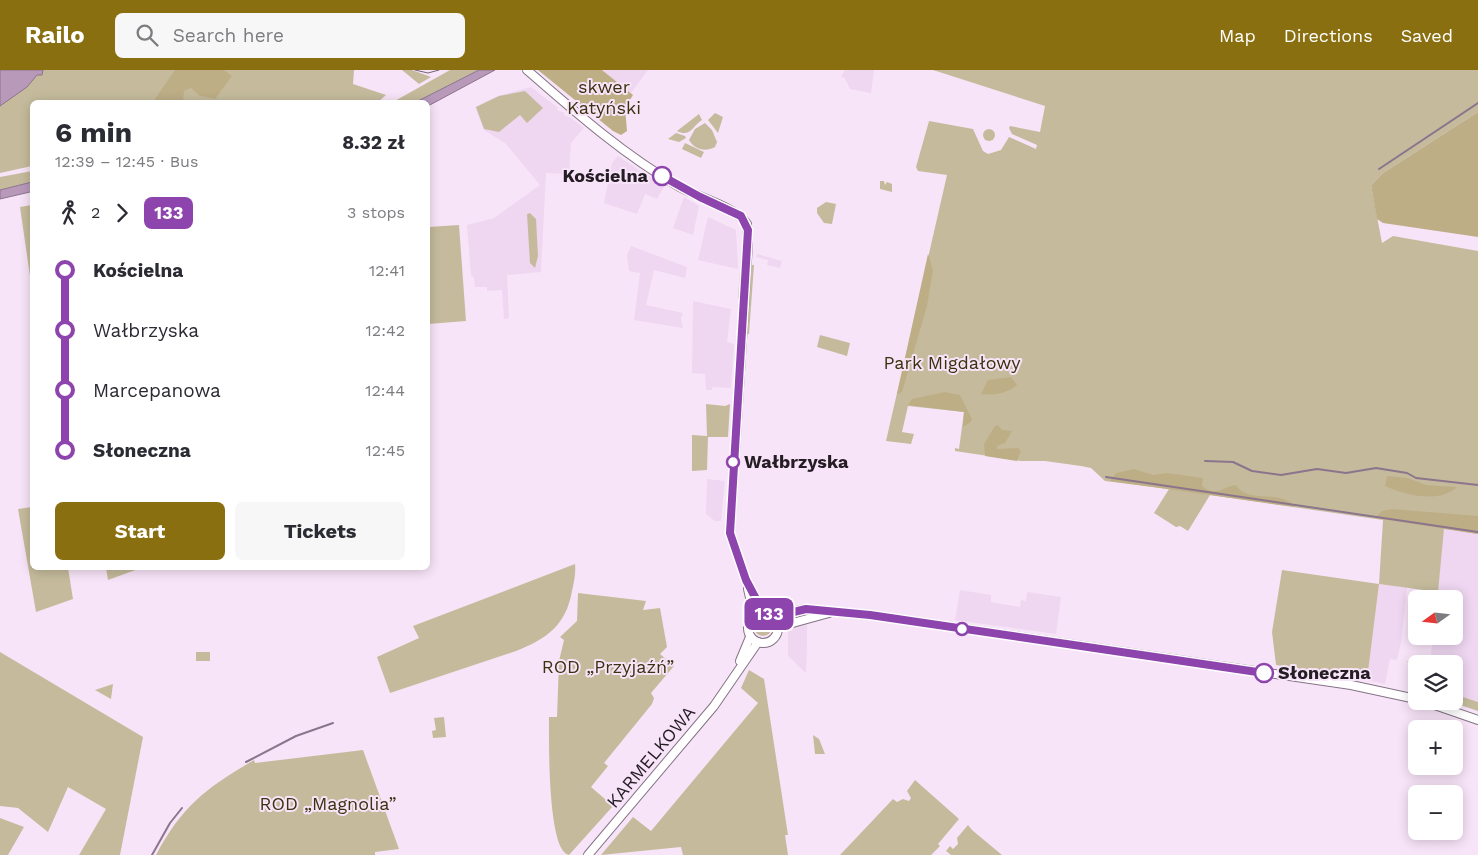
<!DOCTYPE html>
<html lang="en">
<head>
<meta charset="utf-8">
<style>
	:root { --surface:#fff; --page:#f7f7f7; --text:#2b2b33; --muted:#7c7c81; --accent:#8a6f10 }
	body { margin:0; font-family:"Work Sans",sans-serif; background:var(--page); color:var(--text); height:100vh; display:flex; flex-direction:column; font-size:19px; white-space:nowrap }
	* { box-sizing:border-box; margin:0 }
	p { font-size:16px; color:var(--muted) }
	.icon { flex:none; width:28px; height:28px; fill:none; stroke:currentColor; stroke-width:2; stroke-linecap:round; stroke-linejoin:round }
	.map { position:relative; flex:1; overflow:hidden }
	.sheet { position:absolute; left:30px; top:30px; width:400px; height:470px; display:flex; flex-direction:column; background:var(--surface); border-radius:8px; box-shadow:0 2px 12px #0003 }
	.sheet>* { flex:none }
	.badge { padding:0 10px; border-radius:8px; font-size:18px; line-height:32px }
	.needle { width:32px; rotate:255deg }
	.tools { position:absolute; left:1408px; top:520px; display:grid; gap:10px }
	.tools a { display:grid; place-items:center; width:55px; height:55px; border-radius:8px; background:var(--surface); box-shadow:0 2px 12px #0003; font-size:25px }
	.map>.badge { position:absolute; translate:-50% -50%; box-shadow:0 0 0 2px #fff }
	.legs { display:flex; align-items:center; gap:8px; height:55px; padding:0 25px; font-size:16px }
	.legs p { margin-inline-start:auto }
	.summary { display:flex; align-items:center; justify-content:space-between; height:85px; padding:0 25px }
	h1 { font-size:28px; font-weight:700; line-height:38px }
	.action { display:flex; gap:10px; margin-top:auto; padding:10px 25px }
	.action a { flex:1; height:58px; border-radius:8px; background:var(--accent); color:#fff; font-size:20px; font-weight:700; line-height:58px; text-align:center }
	.action a+a { background:var(--page); color:var(--text) }
	ul { padding:0 25px; list-style:none }
	li { display:flex; align-items:center; gap:18px; height:60px; font-size:19px }
	li i { display:grid; place-items:center; width:8px; height:100%; margin:0 6px; background:currentColor }
	li i::after { content:''; width:12px; height:12px; margin:-6px; border:4px solid; border-radius:50%; background:var(--surface) }
	li p { margin-inline-start:auto }
	li:first-child i { background:linear-gradient(#0000 50%,currentColor 0) }
	li:last-child i { background:linear-gradient(currentColor 50%,#0000 0) }
	header { display:flex; align-items:center; gap:30px; box-sizing:border-box; height:70px; padding:0 25px; background:var(--accent); color:#fff }
	header strong { font-size:24px }
	nav { display:flex; gap:28px; margin-inline-start:auto; font-size:18px }
	.search { width:350px; height:45px; background:var(--page); display:flex; align-items:center; gap:12px; box-sizing:border-box; padding:0 18px; border-radius:8px; color:var(--muted); font-size:19px }
	.map>svg:first-child { display:block }
</style>
</head>
<body>
<header>
<strong>Railo</strong>
<div class="search"><svg class="icon" aria-label="search" viewBox="0 0 24 24"><circle cx="10" cy="10" r="6"/><path d="M15 15l6 6"/></svg>Search here</div>
<nav><a>Map</a><a>Directions</a><a>Saved</a></nav>
</header>
<div class="map">
<svg width="1478" height="785" viewBox="0 0 1478 785">
	<rect width="100%" height="100%" fill="#f8e4f8"/>
	<!-- built -->
	<g fill="#efd6f1">
		<path d="M 602,0 L 648,0 L 631,23 Z"/>
		<path d="M 845,0 L 874,0 L 871,23 L 850,19 L 845,8 L 841,7 Z"/>
		<path d="M 531,17 L 557,37 L 558,41 L 564,42 L 564,45 L 571,48 L 584,58 L 571,73 L 569,104 L 546,103 L 541,202 L 507,205 L 509,248 L 504,249 L 502,220 L 487,221 L 487,217 L 475,217 L 474,208 L 471,205 L 467,155 L 494,148 L 540,115 L 505,73 L 484,60 L 475,37 L 498,26 Z"/>
		<path d="M 618,86 L 664,117 L 657,129 L 645,124 L 637,144 L 604,133 L 612,93 Z"/>
		<path d="M 684,127 L 699,136 L 693,165 L 673,158 Z"/>
		<path d="M 708,147 L 736,160 L 738,199 L 698,190 Z"/>
		<path d="M 631,176 L 687,197 L 685,208 L 654,200 L 646,235 L 683,243 L 681,248 L 683,258 L 634,250 L 640,203 L 629,201 L 627,185 Z"/>
		<path d="M 757,184 L 782,191 L 780,198 L 767,195 L 768,190 L 756,187 Z"/>
		<path d="M 693,231 L 731,239 L 727,272 L 734,274 L 731,318 L 712,317 L 712,320 L 706,320 L 705,304 L 692,303 Z"/>
		<path d="M 707,409 L 725,411 L 721,451 L 715,451 L 706,444 Z"/>
		<path d="M 1444,459 L 1478,464 L 1478,632 L 1454,624 L 1454,594 L 1430,594 L 1433,566 L 1454,566 L 1454,529 L 1437,529 Z"/>
		<path d="M 1379,514 L 1407,518 L 1401,573 L 1397,590 L 1390,589 L 1385,614 L 1367,610 Z"/>
		<path d="M 960,520 L 991,525 L 991,532 L 1020,537 L 1021,530 L 1026,531 L 1027,522 L 1061,527 L 1056,564 L 955,550 Z"/>
		<path d="M 807,554 L 807,576 L 806,603 L 788,586 L 788,559 Z"/>
	</g>
	<!-- green -->
	<g fill="#c5bb9c">
		<path d="M 0,0 L 354,0 L 353,14 L 386,25 L 378,32 L 32,32 L 32,96 L 0,103 Z"/>
		<path d="M 402,0 L 412,0 L 431,7 L 419,14 Z"/>
		<path d="M 450,0 L 479,0 L 416,32 L 393,32 Z"/>
		<path d="M 933,0 L 1478,0 L 1478,42 L 1383,103 L 1371,115 L 1382,173 L 1393,166 L 1478,181 L 1478,464 L 1444,459 L 1438,522 L 1379,514 L 1367,610 L 1276,595 L 1272,562 L 1282,500 L 1379,514 L 1383,450 L 1210,425 L 1188,461 L 1180,456 L 1176,457 L 1154,443 L 1169,419 L 1105,411 L 1091,398 L 1081,396 L 1045,391 L 1021,391 L 955,381 L 955,378 L 959,379 L 964,342 L 908,336 L 902,362 L 914,364 L 911,374 L 886,371 L 947,105 L 918,101 L 916,97 L 929,51 L 973,59 L 983,81 L 988,84 L 1001,80 L 1009,67 L 1036,79 L 1037,75 L 1012,64 L 1009,58 L 1010,56 L 1040,62 L 1045,36 Z"/>
		<path d="M 525,21 L 543,38 L 527,53 L 520,45 L 499,62 L 484,59 L 476,37 L 499,26 Z"/>
		<path d="M 715,43 L 723,47 L 718,63 L 708,50 Z"/>
		<path d="M 699,44 L 702,50 C 693,55 691,68 677,61 Z"/>
		<path d="M 705,53 L 712,60 L 717,72 L 715,77 C 705,82 695,80 689,70 L 695,59 Z"/>
		<circle cx="989" cy="65" r="6"/>
		<path d="M 676,63 L 685,66 L 686,68 L 679,72 L 668,69 Z"/>
		<path d="M 685,73 L 704,82 L 701,88 L 682,79 Z"/>
		<path d="M 32,101 L 32,112 L 0,120 L 0,107 Z"/>
		<path d="M 880,111 L 884,111 L 885,115 L 887,112 L 892,114 L 892,122 L 880,119 Z"/>
		<path d="M 826,132 L 836,134 L 832,154 L 824,153 L 817,143 L 817,138 Z"/>
		<path d="M 32,135 L 32,206 L 30,206 L 20,137 Z"/>
		<path d="M 530,143 L 536,149 L 538,186 L 535,198 L 530,193 L 527,144 Z"/>
		<path d="M 459,155 L 466,251 L 428,254 L 428,157 Z"/>
		<path d="M 742,176 L 742,199 L 739,229 L 738,228 Z"/>
		<path d="M 752,195 L 754,195 L 749,264 L 746,264 Z"/>
		<path d="M 820,265 L 850,273 L 847,286 L 817,277 Z"/>
		<path d="M 706,334 L 725,336 L 730,334 L 728,367 L 708,367 L 707,400 L 692,401 L 692,365 L 707,366 Z"/>
		<path d="M 32,437 L 32,498 L 68,498 L 73,529 L 36,542 L 18,439 Z"/>
		<path d="M 575,494 C 576,503 574,512 572,521 C 566,555 547,569 516,581 L 390,623 L 377,587 L 419,568 L 413,556 Z"/>
		<path d="M 106,498 L 141,498 L 108,510 Z"/>
		<path d="M 578,523 L 646,531 L 643,540 L 660,538 L 667,577 L 660,584 L 674,596 L 651,623 L 654,628 L 652,634 L 604,693 L 608,696 L 591,717 L 613,736 L 569,785 C 547,782 549,668 549,647 L 557,647 L 559,591 L 564,570 L 560,567 L 577,551 Z"/>
		<circle cx="763" cy="557" r="9"/>
		<path d="M 0,582 L 143,667 L 120,785 L 79,785 L 106,739 L 68,717 L 48,762 L 18,738 L 0,736 Z"/>
		<rect x="196" y="582" width="14" height="9"/>
		<path d="M 1407,591 L 1430,592 L 1430,594 L 1416,594 L 1416,621 L 1408,619 L 1412,596 Z"/>
		<path d="M 749,600 L 764,609 L 788,765 L 785,765 L 788,785 L 683,785 L 681,777 L 601,785 L 633,747 L 651,761 L 758,633 L 741,618 Z"/>
		<path d="M 113,614 L 111,629 L 95,620 Z"/>
		<path d="M 1454,624 L 1478,632 L 1478,641 L 1448,631 L 1454,631 Z"/>
		<path d="M 444,647 L 446,667 L 433,668 L 432,661 L 436,660 L 434,648 Z"/>
		<path d="M 813,665 L 819,669 L 825,684 L 815,684 Z"/>
		<path d="M 363,680 L 399,779 L 375,782 L 375,785 L 156,785 C 182,736 206,718 254,690 L 255,693 Z"/>
		<path d="M 915,710 L 959,749 L 938,774 L 940,776 L 931,785 L 840,785 L 893,729 L 897,732 L 903,729 L 909,731 L 911,728 L 907,721 Z"/>
		<path d="M 0,748 L 24,757 L 8,785 L 0,785 Z"/>
		<path d="M 968,755 L 972,760 L 1002,785 L 951,785 L 946,781 L 950,776 L 953,779 L 958,774 L 957,768 Z"/>
	</g>
	<!-- forest -->
	<g fill="#bdae86">
		<path d="M 175,0 L 224,0 L 232,6 L 215,29 L 200,26 L 191,18 L 184,21 L 183,32 L 155,32 L 155,29 Z"/>
		<path d="M 538,0 L 602,0 L 633,25 L 625,38 L 627,61 L 621,65 L 613,61 Z"/>
		<path d="M 1478,42 L 1478,167 L 1383,153 L 1377,149 L 1371,115 L 1383,103 Z"/>
		<path d="M 928,184 L 933,200 L 927,236 L 902,322 L 897,324 Z"/>
		<path d="M 1011,307 L 1017,315 C 1008,323 993,326 981,324 L 988,310 Z"/>
		<path d="M 945,322 L 960,325 L 972,349 L 971,352 L 963,357 L 964,342 L 908,335 L 912,329 Z"/>
		<path d="M 998,355 L 1002,360 L 1012,361 L 1005,373 L 997,376 L 997,379 L 1018,378 L 1021,381 L 1017,391 L 985,386 L 984,374 L 995,356 Z"/>
		<path d="M 1134,399 L 1153,405 L 1167,403 L 1203,408 L 1202,416 C 1217,428 1223,416 1236,415 C 1248,435 1281,418 1295,437 L 1110,411 L 1116,403 Z"/>
		<path d="M 1387,406 L 1408,408 L 1426,415 L 1457,417 C 1439,434 1405,425 1385,416 Z"/>
		<path d="M 1392,439 L 1478,446 L 1478,464 L 1375,448 L 1382,441 Z"/>
	</g>
	<!-- water -->
	<g fill="#b899ba" stroke="#8c748d">
		<path d="M 0,0 L 43,0 L 42,5 L 37,5 L 27,17 L 0,36 Z"/>
		<path d="M 479,0 L 495,0 L 428,36 L 428,32 L 416,32 Z"/>
		<path d="M 32,112 L 32,120 L 30,122 L 0,129 L 0,120 Z"/>
	</g>
	<g fill="none" stroke-linecap="round" stroke-linejoin="round">
		<!-- stream -->
		<g stroke="#8c748d" stroke-width="2">
			<path d="M 1379,99 L 1478,33"/>
			<path d="M 1205,391 L 1233,392 L 1252,401 L 1281,405 L 1317,399 L 1346,403 L 1376,398 L 1407,403 L 1416,408 L 1478,415"/>
			<path d="M 1106,407 L 1478,462"/>
			<path d="M 246,692 L 296,666 L 333,653"/>
			<path d="M 152,785 L 170,753 L 182,738"/>
		</g>
		<defs>
			<g id="secondary">
				<path d="M 527,0 C 574,41 624,85 678,116 C 696,127 737,137 747,154 L 748,174 L 730,463 L 746,510 L 763,542"/>
				<path d="M 748,519 L 754,545"/>
				<circle cx="763" cy="558" r="15"/>
				<path d="M 773,546 L 806,539 L 870,545 L 1351,615 L 1416,629"/>
				<path d="M 778,557 L 829,543"/>
				<path d="M 740,591 L 750,567"/>
				<path d="M 1423,631 L 1478,650"/>
				<path d="M 588,785 L 714,636 L 758,572"/>
			</g>
		</defs>
		<!-- secondary casing -->
		<use href="#secondary" stroke="#847385" stroke-width="10"/>
		<!-- secondary -->
		<use href="#secondary" stroke="#fff" stroke-width="8"/>
		<!-- tram -->
		<path stroke="#706570" stroke-width="1" d="M 415,0 L 428,3 L 439,0"/>
	</g>
	<g fill="none" stroke-linecap="round" stroke-linejoin="round">
		<defs>
			<path id="line-1" d="M 662,106 L 700,127 L 741,146 L 748,160 L 730,463 L 746,510 L 763,542 L 777,546 L 806,539 L 870,545 L 1264,603"/>
		</defs>
		<!-- line-1 casing -->
		<use href="#line-1" stroke="#fff" stroke-width="11"/>
		<!-- line-1 -->
		<use href="#line-1" stroke="#8e44ad" stroke-width="8"/>
	</g>
	<!-- markers -->
	<g fill="#fff" stroke="#8e44ad" stroke-width="2.5">
		<circle cx="662" cy="106" r="9"/>
		<circle cx="733" cy="392" r="6"/>
		<circle cx="962" cy="559" r="6"/>
		<circle cx="1264" cy="603" r="9"/>
	</g>
	<g text-anchor="middle" stroke-width="4" stroke-linejoin="round" paint-order="stroke">
		<!-- park labels -->
		<g font-size="18" fill="#3c310f" stroke="#f8e4f8">
			<text x="604" y="23">skwer<tspan x="604" dy="21">Katyński</tspan></text>
			<text x="952" y="299">Park Migdałowy</text>
			<text x="608" y="603">ROD „Przyjaźń”</text>
			<text x="328" y="740">ROD „Magnolia”</text>
		</g>
		<!-- stop labels -->
		<g font-size="18" font-weight="bold" fill="#241d24" stroke="#f8e4f8" text-anchor="start">
			<text x="648" y="112" text-anchor="end">Kościelna</text>
			<text x="744" y="398">Wałbrzyska</text>
			<text x="1278" y="609">Słoneczna</text>
		</g>
		<!-- street labels -->
		<g font-size="18" fill="#241d24" stroke="#f8e4f8">
			<text transform="translate(651 687) rotate(-50)" y="6">KARMELKOWA</text>
		</g>
	</g>
</svg>
<div class="tools">
<a><svg class="needle" viewBox="-14 -14 28 28"><path d="M0-13l5 13h-10z" fill="#e53935"/><path d="M0 13l5-13h-10z" fill="#7c7c81"/></svg></a>
<a><svg class="icon" aria-label="layers" viewBox="0 0 24 24"><path d="M12 4l9 5-9 5-9-5zM3 14l9 5 9-5"/></svg></a>
<a>+</a>
<a>−</a>
</div>
<b class="badge" style="left:769px;top:544px;background:#8e44ad;color:#fff">133</b>
<section class="sheet">
<div class="summary"><div><h1>6 min</h1><p>12:39 – 12:45 · Bus</p></div><b>8.32 zł</b></div>
<div class="legs"><svg class="icon" aria-label="walk" viewBox="0 0 24 24"><circle cx="13" cy="4" r="2"/><path d="M13 8l-2 6 4 7M11 14l-3 7M7 12l3-4h3l4 4"/></svg>2<svg class="icon" aria-label="forward" viewBox="0 0 24 24"><path d="M9 5l7 7-7 7"/></svg><b class="badge" style="background:#8e44ad;color:#fff">133</b><p>3 stops</p></div>
<ul>
<li><i style="color:#8e44ad"></i><b>Kościelna</b><p>12:41</p></li>
<li><i style="color:#8e44ad"></i><span>Wałbrzyska</span><p>12:42</p></li>
<li><i style="color:#8e44ad"></i><span>Marcepanowa</span><p>12:44</p></li>
<li><i style="color:#8e44ad"></i><b>Słoneczna</b><p>12:45</p></li>
</ul>
<div class="action"><a>Start</a><a>Tickets</a></div>
</section>
</div>
</body>
</html>
